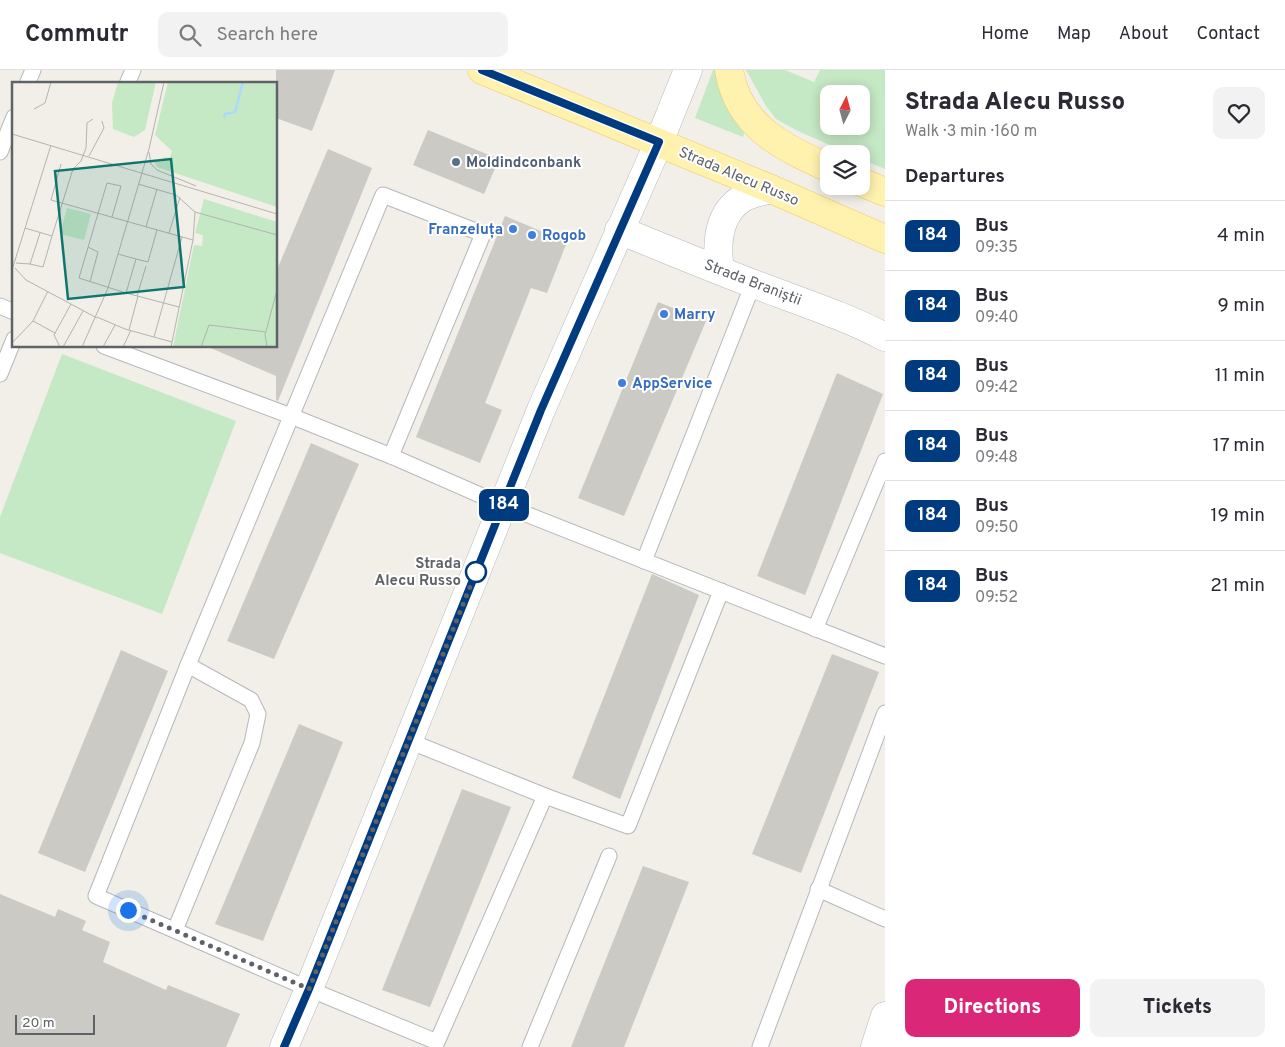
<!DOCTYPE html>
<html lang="en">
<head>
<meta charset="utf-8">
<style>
	:root { --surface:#fff; --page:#f2f2f3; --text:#2b2b33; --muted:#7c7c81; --line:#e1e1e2; --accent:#db2777 }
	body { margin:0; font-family:Overpass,sans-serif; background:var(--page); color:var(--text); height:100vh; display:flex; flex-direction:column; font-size:19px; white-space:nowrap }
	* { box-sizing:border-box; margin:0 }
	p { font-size:16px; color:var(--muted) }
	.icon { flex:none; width:28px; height:28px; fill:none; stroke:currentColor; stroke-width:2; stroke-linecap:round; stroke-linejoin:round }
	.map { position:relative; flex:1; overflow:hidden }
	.details { display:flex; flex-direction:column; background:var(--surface); width:400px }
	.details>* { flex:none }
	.badge { padding:0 10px; border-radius:8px; font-size:18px; line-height:32px }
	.needle { width:32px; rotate:6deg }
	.fabs { position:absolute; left:820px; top:15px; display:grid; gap:10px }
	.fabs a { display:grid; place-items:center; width:50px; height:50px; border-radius:10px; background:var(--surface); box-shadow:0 2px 12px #0003; font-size:25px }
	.scale { position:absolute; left:15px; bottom:12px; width:80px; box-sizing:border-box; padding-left:5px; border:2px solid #5f6368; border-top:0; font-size:14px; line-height:18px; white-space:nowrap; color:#5f6368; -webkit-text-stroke:4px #fff; paint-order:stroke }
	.you { position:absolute; width:25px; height:25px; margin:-12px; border:4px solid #fff; border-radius:50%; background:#1a73e8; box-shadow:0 0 0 8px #1a73e833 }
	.map>.badge { position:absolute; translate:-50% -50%; box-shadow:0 0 0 2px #fff }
	h2 { padding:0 20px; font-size:19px; line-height:45px }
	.round { display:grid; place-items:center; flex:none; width:52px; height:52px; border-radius:10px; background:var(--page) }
	.overview { display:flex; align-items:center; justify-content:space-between; height:85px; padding:0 20px }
	h1 { font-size:24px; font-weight:800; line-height:38px }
	.primary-button { display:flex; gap:10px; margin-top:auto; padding:10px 20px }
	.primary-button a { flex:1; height:58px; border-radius:10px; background:var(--accent); color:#fff; font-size:20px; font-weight:800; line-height:58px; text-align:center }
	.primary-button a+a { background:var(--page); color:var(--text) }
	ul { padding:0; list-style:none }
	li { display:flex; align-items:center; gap:15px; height:70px; padding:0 20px; border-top:1px solid var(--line) }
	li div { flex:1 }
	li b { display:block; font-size:19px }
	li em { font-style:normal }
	li .badge { min-width:55px; font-weight:700; text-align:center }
	header { display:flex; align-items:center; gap:30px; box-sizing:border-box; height:70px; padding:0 25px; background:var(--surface); border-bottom:1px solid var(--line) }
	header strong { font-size:24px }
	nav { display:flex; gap:28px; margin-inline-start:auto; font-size:18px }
	.search { width:350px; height:45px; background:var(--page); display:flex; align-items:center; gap:12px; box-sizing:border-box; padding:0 18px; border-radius:10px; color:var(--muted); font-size:19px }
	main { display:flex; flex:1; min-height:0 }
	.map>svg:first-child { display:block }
</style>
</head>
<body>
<header>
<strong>Commutr</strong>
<div class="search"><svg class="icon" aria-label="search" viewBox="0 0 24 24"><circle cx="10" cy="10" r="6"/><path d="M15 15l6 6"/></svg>Search here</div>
<nav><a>Home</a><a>Map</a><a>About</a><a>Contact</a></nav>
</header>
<main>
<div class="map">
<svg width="885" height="977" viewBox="0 0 885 977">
	<rect width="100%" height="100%" fill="#f1efe8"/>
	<!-- green -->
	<g fill="#c5e8c5" fill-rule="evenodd">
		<path d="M 713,0 L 715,0 C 720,24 729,44 744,63 L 743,67 L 695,48 Z"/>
		<path d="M 746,0 L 785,0 L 814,12 L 820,0 L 885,0 L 885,99 L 861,89 L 861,84 L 850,84 L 798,61 L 776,49 L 766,36 ZM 829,24 L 861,24 L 861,56 L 829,56 Z"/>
		<path d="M 62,284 L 236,351 L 162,544 L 0,483 L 0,447 Z"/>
	</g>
	<!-- building -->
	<g fill="#cccac5">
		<path d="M 276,0 L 335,0 L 312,61 L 276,48 Z"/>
		<path d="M 428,60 L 499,89 L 484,124 L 413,95 Z"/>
		<path d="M 328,79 L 372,98 L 278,331 L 276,330 L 276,306 L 206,276 L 276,276 L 276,202 Z"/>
		<path d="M 505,146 L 567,172 L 547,223 L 531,218 L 485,333 L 502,340 L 480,393 L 416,367 Z"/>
		<path d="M 658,232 L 706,251 L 624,446 L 578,428 Z"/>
		<path d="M 837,303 L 883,324 L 805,525 L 757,506 Z"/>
		<path d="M 311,373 L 359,394 L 274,589 L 227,571 Z"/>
		<path d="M 652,504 L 699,525 L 620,729 L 572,708 Z"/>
		<path d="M 121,580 L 168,601 L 85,802 L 38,783 Z"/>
		<path d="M 832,584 L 879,602 L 801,803 L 752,784 Z"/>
		<path d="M 299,654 L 343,672 L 263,871 L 215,854 Z"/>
		<path d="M 462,719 L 511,737 L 430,937 L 382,920 Z"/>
		<path d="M 643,796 L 689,812 L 624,977 L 571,977 Z"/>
		<path d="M 0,824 L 55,847 L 58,839 L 86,851 L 82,860 L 110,872 L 103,892 L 166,920 L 168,915 L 240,944 L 226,977 L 0,977 Z"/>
	</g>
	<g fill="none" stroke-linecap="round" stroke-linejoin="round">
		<defs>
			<g id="lane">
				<path d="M 27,14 L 33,0"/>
				<path d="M 127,14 L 133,0"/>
				<path d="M 0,82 L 14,47"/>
				<path d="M 0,236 L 14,242"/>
				<path d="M 104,276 L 291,346 L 391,386 L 503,435 L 885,586"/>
				<path d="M 0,304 L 14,269"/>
				<path d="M 391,386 L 483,164 L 383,125 L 188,595 L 96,826 L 309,919 L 437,972 L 545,726 L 409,671"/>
				<path d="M 644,491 L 753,214"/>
				<path d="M 815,559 L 885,391"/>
				<path d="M 545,726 L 628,756 L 721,521"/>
				<path d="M 818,819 L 885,849"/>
				<path d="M 175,860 L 252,673 L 258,644 L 251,630 L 188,595"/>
				<path d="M 530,977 L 609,786"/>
				<path d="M 760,977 L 885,643"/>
			</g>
			<g id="street">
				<path d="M 619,160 C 664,178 709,197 754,214 C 798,231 843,245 885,267"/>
				<path d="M 720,200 C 716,174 718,145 741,129 C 750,123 761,122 771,119"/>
				<path d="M 875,977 L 885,946"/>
			</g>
			<path id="secondary" d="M 284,977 L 309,919 L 541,340 L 659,72 L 688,0"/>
			<g id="primary">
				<path d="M 482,0 L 771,119 L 885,169"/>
				<path d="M 729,0 C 738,56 782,77 829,98"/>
				<path d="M 861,112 L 885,122"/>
			</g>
		</defs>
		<!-- lane casing -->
		<use href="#lane" stroke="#b5b8bc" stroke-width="17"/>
		<!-- street casing -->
		<use href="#street" stroke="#b5b8bc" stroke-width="29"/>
		<!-- secondary casing -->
		<use href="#secondary" stroke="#b6babf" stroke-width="29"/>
		<!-- primary casing -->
		<use href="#primary" stroke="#f2c960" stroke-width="29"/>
		<!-- lane -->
		<use href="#lane" stroke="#fff" stroke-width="15"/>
		<!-- street -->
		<use href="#street" stroke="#fff" stroke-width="28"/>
		<!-- secondary -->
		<use href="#secondary" stroke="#fff" stroke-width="28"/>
		<!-- primary -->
		<use href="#primary" stroke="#fff2af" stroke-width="28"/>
	</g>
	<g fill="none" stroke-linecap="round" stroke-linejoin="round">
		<defs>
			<path id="line" d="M 284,977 L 309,919 L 541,340 L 659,72 L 482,0"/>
		</defs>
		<!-- line casing -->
		<use href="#line" stroke="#fff" stroke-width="11"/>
		<!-- line -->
		<use href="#line" stroke="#003b80" stroke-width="8"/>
		<!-- walk -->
		<path stroke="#5f6368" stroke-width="5" stroke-dasharray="0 9" d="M 128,840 L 309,919 L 476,502"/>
	</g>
	<!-- markers -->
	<circle fill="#5c6f8a" stroke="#fff" stroke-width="2" cx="456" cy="92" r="5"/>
	<g fill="#3f7fe0" stroke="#fff" stroke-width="2">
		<circle cx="513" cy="159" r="5"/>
		<circle cx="532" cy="165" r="5"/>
		<circle cx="664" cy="244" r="5"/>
		<circle cx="622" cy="313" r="5"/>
	</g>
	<circle fill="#fff" stroke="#003b80" stroke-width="2.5" cx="476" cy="502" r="10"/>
	<g text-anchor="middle" stroke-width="4" stroke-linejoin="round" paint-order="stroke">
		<!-- service labels -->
		<g font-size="15" font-weight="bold" fill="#4e5e75" stroke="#fff" text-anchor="start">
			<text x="466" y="97">Moldindconbank</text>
		</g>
		<!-- street labels -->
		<g font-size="15" fill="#5f6368" stroke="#fff">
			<text transform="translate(739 106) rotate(23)" y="5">Strada Alecu Russo</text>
			<text transform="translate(753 212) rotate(21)" y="5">Strada Braniștii</text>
		</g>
		<!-- shop labels -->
		<g font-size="15" font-weight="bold" fill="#366cbe" stroke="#fff" text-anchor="start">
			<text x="503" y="164" text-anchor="end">Franzeluța</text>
			<text x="542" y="170">Rogob</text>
			<text x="674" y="249">Marry</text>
			<text x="632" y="318">AppService</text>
		</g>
		<!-- stop labels -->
		<g font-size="15" font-weight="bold" fill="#5f6368" stroke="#fff" text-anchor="end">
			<text x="461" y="498">Strada<tspan x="461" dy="17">Alecu Russo</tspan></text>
		</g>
	</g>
	<!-- overview -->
	<g transform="translate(12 12)">
		<rect width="265" height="265" fill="#f1efe8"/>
		<path d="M 106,0 L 144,0 L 133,48 L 122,55 L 101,47 L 100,21 ZM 156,0 L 265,0 L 265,125 L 145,85 L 141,77 L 150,80 L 152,75 L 158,76 L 160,69 L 143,53 ZM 192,117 L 265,140 L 265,265 L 161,265 L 182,163 L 190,164 L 191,153 L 183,151 ZM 55,126 L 79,132 L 72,158 L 48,152 Z" fill="#c5e8c5"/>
		<path fill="none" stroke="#aadaff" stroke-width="2.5" d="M 212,36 L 213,32 L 223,30 L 231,0"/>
		<path fill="none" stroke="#b3b3b1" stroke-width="1" d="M 22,27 L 33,21 L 39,0M 0,52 L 265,132M 137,70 L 139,82 L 145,88 L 184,104M 77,74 L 92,46 L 90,39M 49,82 L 39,118 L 181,158M 126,102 L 164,113 L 183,130 L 181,158 L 159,265M 183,130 L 265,153M 100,135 L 109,104 L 95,101 L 67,196 L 114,211 L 124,177 L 106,172M 134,145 L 145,107M 13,146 L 40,154 L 61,87 L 69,79 L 74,66 L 75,41 L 81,37M 157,151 L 168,115M 76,165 L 86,170 L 78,200M 124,177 L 136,180 L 145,148M 4,181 L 18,182 L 28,151M 18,182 L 31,185 L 40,154M 3,186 L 14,198 L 85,236M 0,188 L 39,63M 114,211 L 167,225M 125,214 L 134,184M 85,235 L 113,247 L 160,260M 21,239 L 43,251M 117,248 L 126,214M 142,255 L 170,155M 0,261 L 21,239 L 36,209M 48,265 L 42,253 L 59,222M 51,265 L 71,229M 70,265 L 96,206 L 137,67 L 152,0M 91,265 L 103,243M 111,265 L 119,248M 189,265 L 197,243 L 254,250M 255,265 L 253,253 L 265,208"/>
		<path fill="#0f766e" fill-opacity="0.15" stroke="#0f766e" stroke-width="2.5" d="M 159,77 L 172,205 L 56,217 L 43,89 Z"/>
		<rect width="265" height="265" fill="none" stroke="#5f6368" stroke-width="2.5"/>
	</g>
</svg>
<div class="fabs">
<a><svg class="needle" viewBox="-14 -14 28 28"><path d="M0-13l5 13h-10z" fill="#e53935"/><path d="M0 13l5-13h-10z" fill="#7c7c81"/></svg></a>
<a><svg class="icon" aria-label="layers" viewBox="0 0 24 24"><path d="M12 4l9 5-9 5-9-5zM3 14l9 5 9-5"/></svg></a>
</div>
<div class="scale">20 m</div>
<div class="you" style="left:128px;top:840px"></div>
<b class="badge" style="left:504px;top:435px;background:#003b80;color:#fff">184</b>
</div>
<section class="details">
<div class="overview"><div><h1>Strada Alecu Russo</h1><p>Walk · 3 min · 160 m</p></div><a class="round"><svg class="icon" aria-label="heart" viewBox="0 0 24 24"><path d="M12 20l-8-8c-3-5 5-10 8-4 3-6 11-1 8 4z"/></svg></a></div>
<h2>Departures</h2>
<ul>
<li><span class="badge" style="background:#003b80;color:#fff">184</span><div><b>Bus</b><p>09:35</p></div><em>4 min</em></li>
<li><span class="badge" style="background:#003b80;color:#fff">184</span><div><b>Bus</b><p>09:40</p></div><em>9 min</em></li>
<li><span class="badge" style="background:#003b80;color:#fff">184</span><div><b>Bus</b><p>09:42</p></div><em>11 min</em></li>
<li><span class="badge" style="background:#003b80;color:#fff">184</span><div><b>Bus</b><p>09:48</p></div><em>17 min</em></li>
<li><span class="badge" style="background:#003b80;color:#fff">184</span><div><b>Bus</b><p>09:50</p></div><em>19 min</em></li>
<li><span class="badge" style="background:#003b80;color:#fff">184</span><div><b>Bus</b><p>09:52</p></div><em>21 min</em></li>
</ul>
<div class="primary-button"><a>Directions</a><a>Tickets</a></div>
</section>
</main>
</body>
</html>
